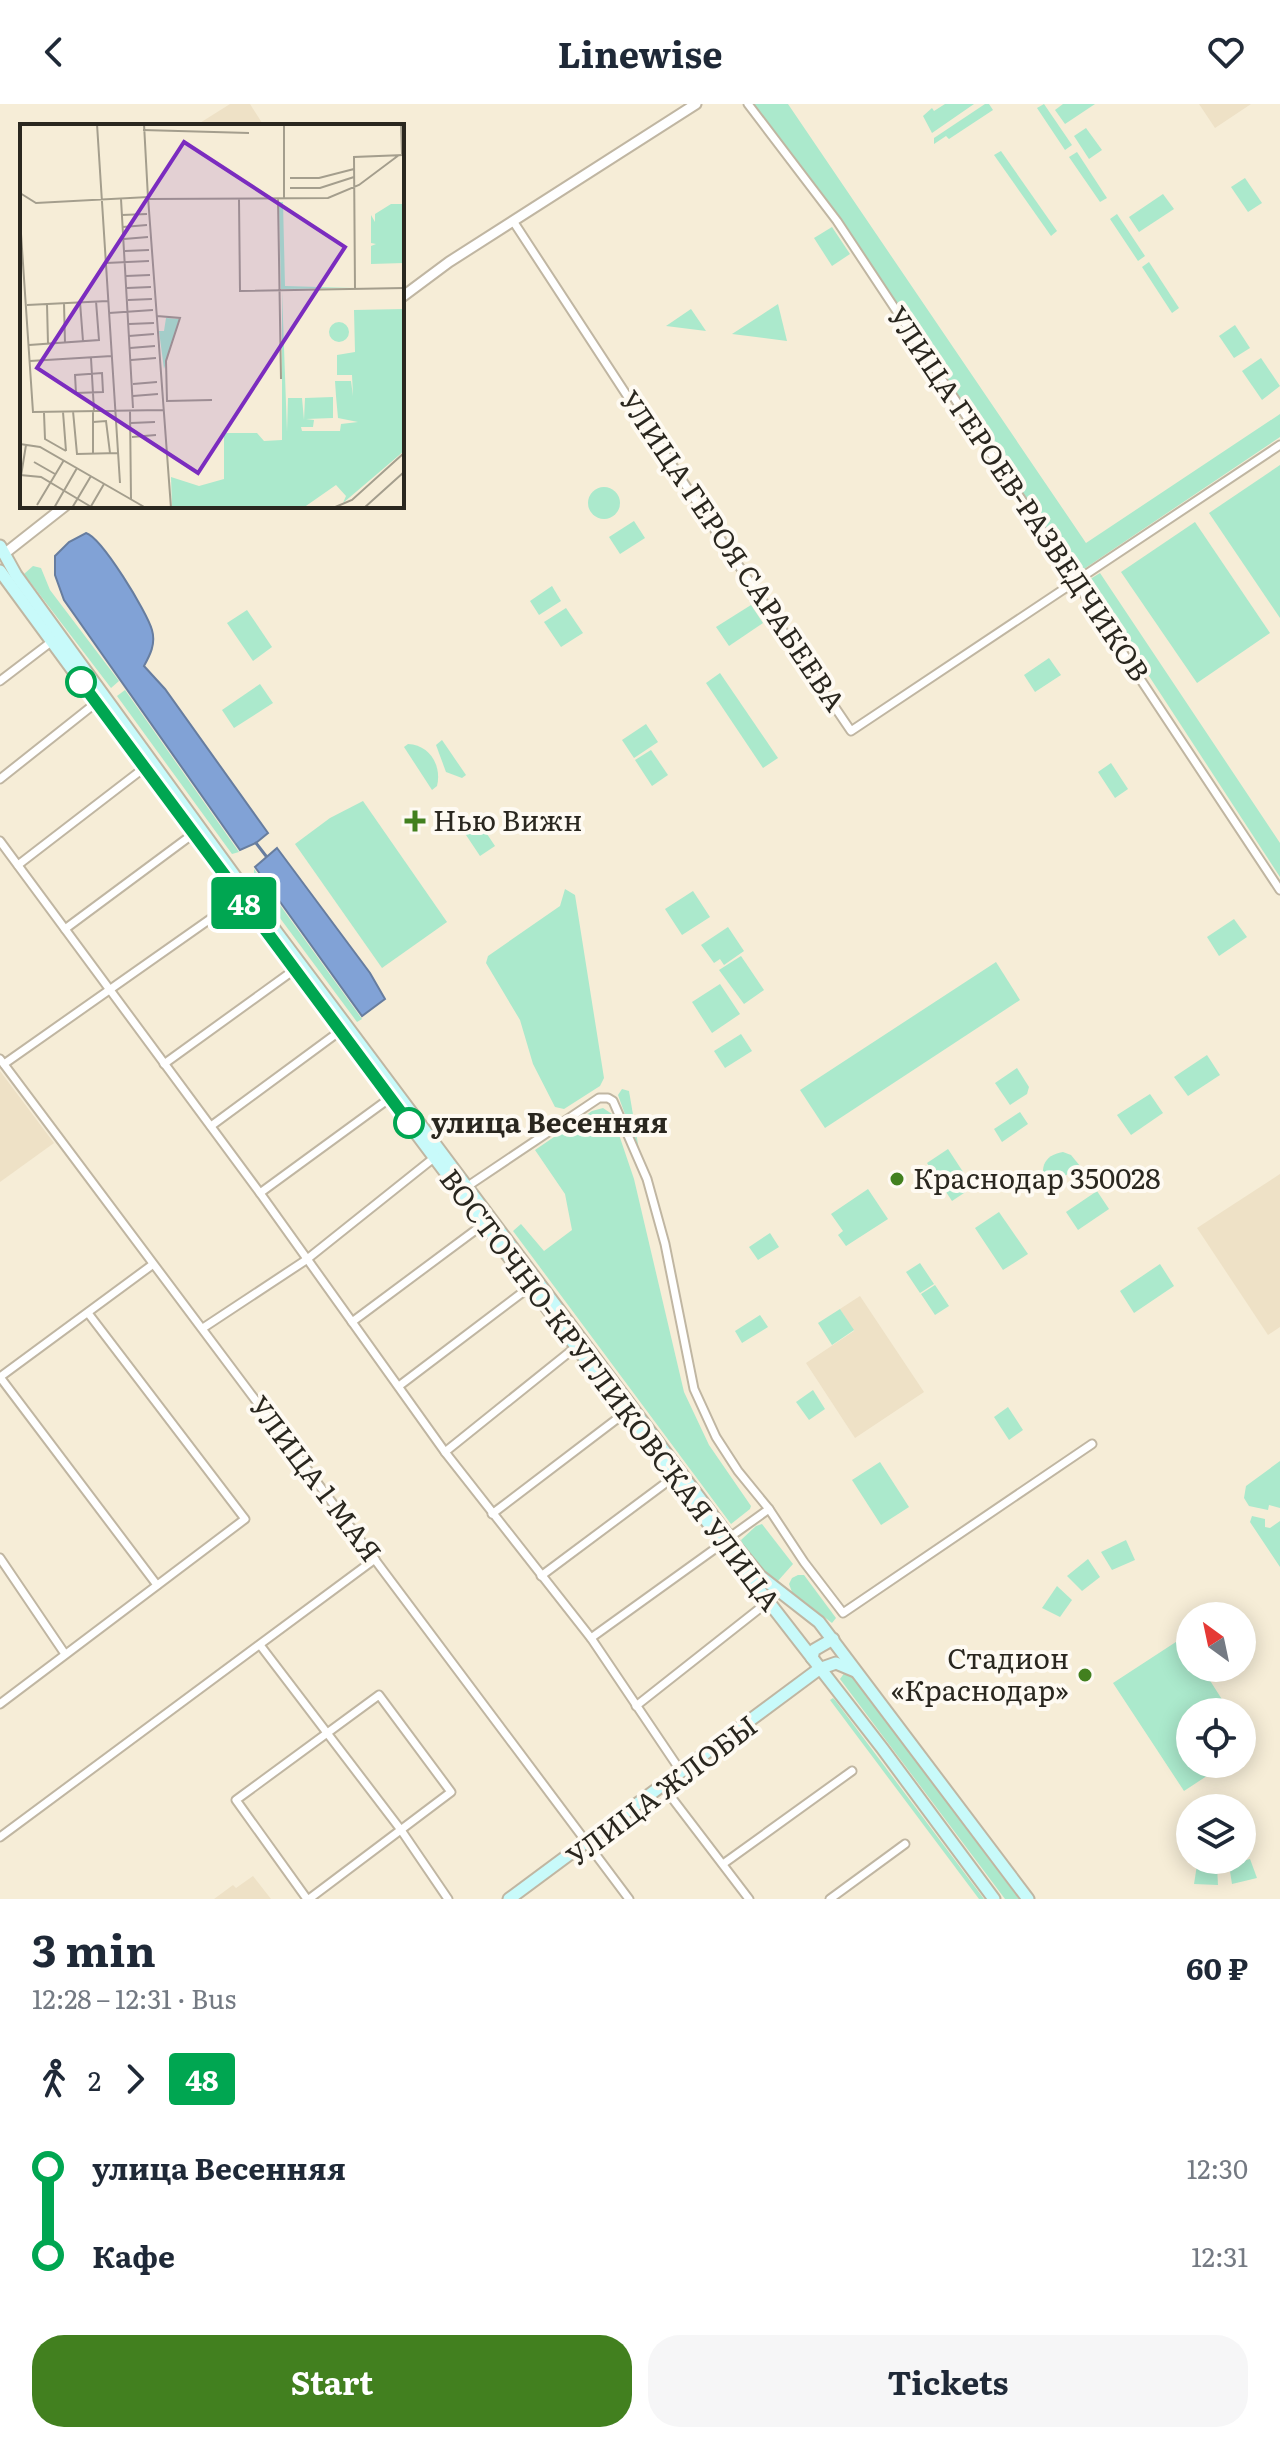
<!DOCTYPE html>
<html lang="en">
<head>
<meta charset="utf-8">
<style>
	:root { --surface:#fff; --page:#f6f6f7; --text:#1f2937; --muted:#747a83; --accent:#42801f }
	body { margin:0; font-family:Literata,serif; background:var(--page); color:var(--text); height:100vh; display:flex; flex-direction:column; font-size:30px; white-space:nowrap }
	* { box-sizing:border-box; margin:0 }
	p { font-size:26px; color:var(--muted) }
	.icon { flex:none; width:44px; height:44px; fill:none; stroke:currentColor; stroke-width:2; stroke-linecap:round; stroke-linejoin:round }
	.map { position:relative; height:1795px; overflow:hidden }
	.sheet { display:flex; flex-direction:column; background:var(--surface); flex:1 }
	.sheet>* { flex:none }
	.badge { padding:0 16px; border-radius:6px; font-size:28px; line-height:52px }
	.needle { width:52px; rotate:327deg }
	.controls { position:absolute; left:1176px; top:1498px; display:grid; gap:16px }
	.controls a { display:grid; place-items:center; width:80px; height:80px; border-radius:50%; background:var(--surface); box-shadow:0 4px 20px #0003; font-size:40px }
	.map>.badge { position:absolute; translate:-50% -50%; box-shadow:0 0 0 4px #fff }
	.legs { display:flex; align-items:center; gap:12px; height:88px; padding:0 32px; font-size:26px }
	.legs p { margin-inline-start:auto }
	.head { display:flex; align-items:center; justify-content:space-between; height:136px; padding:0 32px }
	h1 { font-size:44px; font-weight:700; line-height:60px }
	.action { display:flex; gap:16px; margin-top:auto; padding:16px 32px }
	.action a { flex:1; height:92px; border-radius:32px; background:var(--accent); color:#fff; font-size:32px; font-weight:700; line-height:92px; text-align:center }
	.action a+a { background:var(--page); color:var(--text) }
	ul { padding:0 32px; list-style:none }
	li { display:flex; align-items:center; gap:28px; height:88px; font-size:30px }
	li i { display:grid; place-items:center; width:12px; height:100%; margin:0 10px; background:currentColor }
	li i::after { content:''; width:20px; height:20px; margin:-10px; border:6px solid; border-radius:50%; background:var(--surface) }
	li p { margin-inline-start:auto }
	li:first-child i { background:linear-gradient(#0000 50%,currentColor 0) }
	li:last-child i { background:linear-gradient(currentColor 50%,#0000 0) }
	header { display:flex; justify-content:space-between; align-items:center; height:104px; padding:0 32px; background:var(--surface); font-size:36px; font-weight:700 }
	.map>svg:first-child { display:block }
</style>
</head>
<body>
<header><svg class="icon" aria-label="back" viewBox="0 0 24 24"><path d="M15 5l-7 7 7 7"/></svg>Linewise<svg class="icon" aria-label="heart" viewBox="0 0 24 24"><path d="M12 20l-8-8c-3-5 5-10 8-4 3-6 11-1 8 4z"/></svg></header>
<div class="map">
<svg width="1280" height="1795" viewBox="0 0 1280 1795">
	<rect width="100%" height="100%" fill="#f6edd7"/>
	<!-- built -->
	<g fill="#eee1c6">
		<path d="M 230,0 L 250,0 L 264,22 L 195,22 Z"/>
		<path d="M 1199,0 L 1251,0 L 1215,24 Z"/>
		<path d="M 0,967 L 54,1039 L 0,1078 Z"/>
		<path d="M 1280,1070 L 1280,1223 L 1268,1231 L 1197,1124 Z"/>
		<path d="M 860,1192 L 924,1288 L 855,1334 L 806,1259 L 854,1227 L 840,1205 Z"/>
		<path d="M 253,1772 L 271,1795 L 214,1795 L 233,1781 L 236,1784 Z"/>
	</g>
	<!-- green -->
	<g fill="#abe9cc">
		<path d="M 753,0 L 788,0 L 1086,439 L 1280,310 L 1280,333 L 1075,471 L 1065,456 L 1057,462 L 829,99 Z"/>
		<path d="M 945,0 L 974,0 L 932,29 L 923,12 L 932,4 L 934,7 Z"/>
		<path d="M 985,0 L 989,0 L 993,6 L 949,35 L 946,32 L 934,40 L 934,34 Z"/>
		<path d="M 1044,0 L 1072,41 L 1065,46 L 1037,4 Z"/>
		<path d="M 1063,0 L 1095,0 L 1065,20 L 1055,6 Z"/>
		<path d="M 1086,24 L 1102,46 L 1089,55 L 1074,32 Z"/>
		<path d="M 1001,47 L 1057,127 L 1051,132 L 994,51 Z"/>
		<path d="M 1077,48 L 1107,94 L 1100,98 L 1069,53 Z"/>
		<path d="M 1245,74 L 1262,99 L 1248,108 L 1231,83 Z"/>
		<path d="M 1163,90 L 1174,105 L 1139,128 L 1129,113 Z"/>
		<path d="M 1117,110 L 1145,152 L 1138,157 L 1110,115 Z"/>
		<path d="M 832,123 L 850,150 L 832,162 L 814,134 Z"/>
		<path d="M 1149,158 L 1179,204 L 1172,209 L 1142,163 Z"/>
		<path d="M 778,200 L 787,237 L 732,230 Z"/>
		<path d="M 691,205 L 706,227 L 666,222 Z"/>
		<path d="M 1235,221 L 1250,244 L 1234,254 L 1219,232 Z"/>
		<path d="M 1261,254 L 1280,282 L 1262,296 L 1242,267 Z"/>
		<path d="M 1280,361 L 1280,514 L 1209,409 Z"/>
		<circle cx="604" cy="399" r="16"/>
		<path d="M 634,417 L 645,434 L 620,450 L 609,433 Z"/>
		<path d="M 1195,418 L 1270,529 L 1197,579 L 1121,468 Z"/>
		<path d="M 33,462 L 41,464 L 50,486 L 119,577 L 111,584 L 24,470 Z"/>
		<path d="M 1100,469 L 1280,739 L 1280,773 L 1087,477 Z"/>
		<path d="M 552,482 L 561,497 L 539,511 L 530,497 Z"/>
		<path d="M 751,501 L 763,519 L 729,542 L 716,523 Z"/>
		<path d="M 566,504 L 583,529 L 561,543 L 544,518 Z"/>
		<path d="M 247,506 L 272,543 L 253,557 L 227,519 Z"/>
		<path d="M 1049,554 L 1061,571 L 1035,588 L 1024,571 Z"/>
		<path d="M 720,569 L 778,654 L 763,664 L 706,579 Z"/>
		<path d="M 260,580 L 273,599 L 234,624 L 222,606 Z"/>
		<path d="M 125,586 L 239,748 L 232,750 L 117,592 Z"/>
		<path d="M 646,620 L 658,638 L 634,654 L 622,636 Z"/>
		<path d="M 442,636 L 466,671 L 462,674 L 446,668 L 436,641 Z"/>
		<path d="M 408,640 C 430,641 442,662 437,682 L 432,686 L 404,643 Z"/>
		<path d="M 651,646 L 668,671 L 652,682 L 635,656 Z"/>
		<path d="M 1111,659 L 1128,685 L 1115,694 L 1098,668 Z"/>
		<path d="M 363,697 L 447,818 L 382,864 L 295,740 L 330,714 Z"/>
		<path d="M 479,718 L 495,742 L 480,752 L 464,728 Z"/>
		<path d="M 254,765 L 362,915 L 357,918 L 254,779 Z"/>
		<path d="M 565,785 L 575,791 L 604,974 L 600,982 L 564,1005 L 555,1003 L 533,960 L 520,916 L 486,859 L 488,852 L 560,802 Z"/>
		<path d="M 693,787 L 710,813 L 682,831 L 665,805 Z"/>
		<path d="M 1234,815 L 1247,833 L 1219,852 L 1207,833 Z"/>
		<path d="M 728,823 L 744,847 L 724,861 L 720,855 L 714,859 L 701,841 Z"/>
		<path d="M 741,852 L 764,886 L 744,900 L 719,866 Z"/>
		<path d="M 996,858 L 1020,896 L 825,1024 L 800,986 Z"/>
		<path d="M 720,880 L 740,910 L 712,929 L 692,898 Z"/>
		<path d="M 741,930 L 752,947 L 725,964 L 714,947 Z"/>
		<path d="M 1207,951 L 1220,971 L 1188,992 L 1174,973 Z"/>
		<path d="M 1017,964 L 1029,983 L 1027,990 L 1010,1001 L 995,979 Z"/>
		<path d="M 622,985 L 629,987 L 640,1052 L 618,991 Z"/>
		<path d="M 1150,990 L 1163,1009 L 1131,1031 L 1117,1011 Z"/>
		<path d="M 603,1004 L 612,1010 L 634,1075 L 684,1288 L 709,1341 L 751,1402 L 750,1405 L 731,1420 L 513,1127 L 521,1120 L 544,1147 L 572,1126 L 565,1090 L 535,1046 L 592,1007 Z"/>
		<path d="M 1020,1008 L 1028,1020 L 1002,1038 L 994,1025 Z"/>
		<path d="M 948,1045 L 973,1083 L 952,1097 L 927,1059 Z"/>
		<path d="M 1063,1048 L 1071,1051 L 1080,1062 L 1048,1083 C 1038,1066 1043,1051 1063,1048 Z"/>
		<path d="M 868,1085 L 888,1115 L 846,1142 L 838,1131 L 843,1127 L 831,1110 Z"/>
		<path d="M 1097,1087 L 1109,1105 L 1078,1126 L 1066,1108 Z"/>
		<path d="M 999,1108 L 1028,1150 L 1003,1166 L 975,1124 Z"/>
		<path d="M 770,1129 L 779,1143 L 758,1156 L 749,1143 Z"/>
		<path d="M 920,1159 L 934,1180 L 920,1189 L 906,1168 Z"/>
		<path d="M 1160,1160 L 1174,1182 L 1134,1209 L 1120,1187 Z"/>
		<path d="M 935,1181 L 949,1202 L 935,1211 L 921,1190 Z"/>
		<path d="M 840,1205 L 854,1226 L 832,1241 L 818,1219 Z"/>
		<path d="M 760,1211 L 768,1223 L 742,1239 L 735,1227 Z"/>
		<path d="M 813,1286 L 825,1305 L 809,1316 L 796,1298 Z"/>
		<path d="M 1008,1303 L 1023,1326 L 1009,1336 L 994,1313 Z"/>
		<path d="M 1280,1357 L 1280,1404 L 1269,1401 L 1268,1406 L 1249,1402 L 1244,1394 L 1246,1382 Z"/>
		<path d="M 880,1358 L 909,1403 L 881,1421 L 852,1376 Z"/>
		<path d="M 1252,1412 L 1265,1415 L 1265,1423 L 1270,1424 L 1280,1417 L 1280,1463 L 1250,1418 Z"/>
		<path d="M 762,1420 L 793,1460 L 777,1478 C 763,1469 746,1452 741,1436 L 756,1422 Z"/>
		<path d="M 1126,1436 L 1135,1456 L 1112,1466 L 1101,1448 Z"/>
		<path d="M 1088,1455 L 1100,1473 L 1082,1487 L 1067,1472 Z"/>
		<path d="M 798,1471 L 804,1471 L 836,1514 L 832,1519 L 792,1488 L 789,1480 L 792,1474 Z"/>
		<path d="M 1057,1482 L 1072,1496 L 1060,1513 L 1042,1504 Z"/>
		<path d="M 1182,1534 L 1190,1546 L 1190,1564 L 1202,1564 L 1230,1608 L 1190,1608 L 1190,1660 L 1225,1660 L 1184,1687 L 1113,1579 Z"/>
		<path d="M 845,1568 L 849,1568 L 1019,1795 L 1005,1795 L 840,1575 Z"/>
		<path d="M 833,1594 L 835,1596 L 984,1795 L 979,1795 L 830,1596 Z"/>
		<path d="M 1250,1755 L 1257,1774 L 1232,1780 L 1229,1761 Z"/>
		<path d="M 1197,1761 L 1217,1762 L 1218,1781 L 1194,1780 Z"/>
	</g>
	<!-- water -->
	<g fill="#81a2d6" stroke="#677d9f" stroke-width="2">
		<path d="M 86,429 C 102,434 147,508 152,526 C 156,540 150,551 144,562 L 165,585 L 268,729 L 256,739 L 240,746 L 64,496 L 55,471 L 55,452 L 69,438 Z"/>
		<path d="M 277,744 L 370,869 L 385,895 L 362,912 L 255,763 Z"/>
	</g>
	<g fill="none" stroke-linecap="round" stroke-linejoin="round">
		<!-- stream -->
		<path stroke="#677d9f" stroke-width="3" d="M 256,739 L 266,752"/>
		<defs>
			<g id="minor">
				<path d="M 748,0 L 837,117 L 1280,786"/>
				<path d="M 513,117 L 720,434 L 851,627 L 1280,341"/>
				<path d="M 0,577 L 51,538"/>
				<path d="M 0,675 L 97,598"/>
				<path d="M 0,737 L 260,1089 L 445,1348 L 591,1534 L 682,1669"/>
				<path d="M 18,761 L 144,664"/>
				<path d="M 65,825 L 193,730"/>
				<path d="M 0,955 L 629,1795"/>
				<path d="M 4,960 L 240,794"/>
				<path d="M 164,960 L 294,866"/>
				<path d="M 211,1022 L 340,927"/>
				<path d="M 468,1082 L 599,994 L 608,994 L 613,997 L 647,1075 L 665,1140 L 694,1285 L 716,1333 L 738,1367 L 769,1405 L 804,1458 L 843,1509 L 1092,1340"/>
				<path d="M 260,1089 L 390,994"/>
				<path d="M 352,1218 L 485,1119"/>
				<path d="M 203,1224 L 306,1156 L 435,1053"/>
				<path d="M 0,1273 L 157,1481"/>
				<path d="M 0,1273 L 152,1161"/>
				<path d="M 399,1282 L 531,1182"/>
				<path d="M 445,1348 L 577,1242"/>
				<path d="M 492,1410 L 626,1308"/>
				<path d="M 730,1433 L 769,1405"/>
				<path d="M 0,1454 L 65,1550"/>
				<path d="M 541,1472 L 663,1381"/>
				<path d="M 591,1534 L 723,1439"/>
				<path d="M 260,1541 L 401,1726 L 448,1795"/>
				<path d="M 0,1600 L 245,1415 L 88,1209"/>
				<path d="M 636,1602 L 769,1497"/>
				<path d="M 662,1681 L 749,1795"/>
				<path d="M 0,1733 L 375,1455"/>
				<path d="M 723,1760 L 852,1667"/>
				<path d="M 307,1795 L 236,1696 L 379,1591 L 451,1688 L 309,1795"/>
				<path d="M 830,1795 L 905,1740"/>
			</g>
			<g id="tertiary">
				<path d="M 402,193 L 449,158 L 696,0"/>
				<path d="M 4,450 L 65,402"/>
			</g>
			<g id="secondary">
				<path d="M 0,442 L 16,471 L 245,786 L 737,1444 L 760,1472 L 819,1518 L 1028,1795"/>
				<path d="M 0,467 L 240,794 L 723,1439 L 882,1644 L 994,1795"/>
				<path d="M 812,1554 L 814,1546 L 833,1535"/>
				<path d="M 509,1795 L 819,1565 L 836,1559 L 855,1567"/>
			</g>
		</defs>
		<!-- minor casing -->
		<use href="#minor" stroke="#c0b6a2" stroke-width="11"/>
		<!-- tertiary casing -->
		<use href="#tertiary" stroke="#c0b6a2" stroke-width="13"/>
		<!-- secondary casing -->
		<use href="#secondary" stroke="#c0b6a2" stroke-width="15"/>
		<!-- minor -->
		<use href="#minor" stroke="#fff" stroke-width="7"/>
		<!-- tertiary -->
		<use href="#tertiary" stroke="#fff" stroke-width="9"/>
		<!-- secondary -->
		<use href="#secondary" stroke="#c8fafa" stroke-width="11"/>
	</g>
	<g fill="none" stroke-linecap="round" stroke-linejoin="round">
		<defs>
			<path id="line-1" d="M 81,578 L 409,1019"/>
		</defs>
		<!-- line-1 casing -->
		<use href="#line-1" stroke="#fff" stroke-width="18"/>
		<!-- line-1 -->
		<use href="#line-1" stroke="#00a651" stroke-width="12"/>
	</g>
	<!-- markers -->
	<g fill="#fff" stroke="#00a651" stroke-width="4">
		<circle cx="81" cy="578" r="14"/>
		<circle cx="409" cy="1019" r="14"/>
	</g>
	<g fill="#42801f" stroke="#fefaf2" stroke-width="3">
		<path d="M411 705h8v8h8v8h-8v8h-8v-8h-8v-8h8z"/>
		<circle cx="897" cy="1075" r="8"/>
		<circle cx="1085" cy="1571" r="8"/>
	</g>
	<g text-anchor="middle" stroke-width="8" stroke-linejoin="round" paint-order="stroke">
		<!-- street labels -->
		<g font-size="28" fill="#2a271f" stroke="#fefaf2">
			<text transform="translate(1018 390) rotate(56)" y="10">УЛИЦА ГЕРОЕВ-РАЗВЕДЧИКОВ</text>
			<text transform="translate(732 447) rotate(56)" y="10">УЛИЦА ГЕРОЯ САРАБЕЕВА</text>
			<text transform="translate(610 1286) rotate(53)" y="10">ВОСТОЧНО-КРУГЛИКОВСКАЯ УЛИЦА</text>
			<text transform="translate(315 1375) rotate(53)" y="10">УЛИЦА 1 МАЯ</text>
			<text transform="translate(662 1687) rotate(-37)" y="10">УЛИЦА ЖЛОБЫ</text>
		</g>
		<!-- poi labels -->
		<g font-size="28" fill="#2a271f" stroke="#fefaf2" text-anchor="start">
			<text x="433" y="727">Нью Вижн</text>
			<text x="913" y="1085">Краснодар 350028</text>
			<text x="1069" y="1565" text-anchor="end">Стадион<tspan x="1069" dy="32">«Краснодар»</tspan></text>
		</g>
		<!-- stop labels -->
		<g font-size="28" font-weight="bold" fill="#2a271f" stroke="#fefaf2" text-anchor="start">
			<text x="431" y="1029">улица Весенняя</text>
		</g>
	</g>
	<!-- overview -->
	<g transform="translate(20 20)">
		<rect width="384" height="384" fill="#f6edd7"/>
		<path d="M 259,78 L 263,78 L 265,162 L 334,164 L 261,165 ZM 371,80 L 383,80 L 384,139 L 351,140 L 351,122 L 356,120 L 351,119 L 351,91 L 355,98 L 355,90 ZM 262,167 L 267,308 L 268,274 L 282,274 L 284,296 L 285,274 L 313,273 L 313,294 L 286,295 L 294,296 L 293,303 L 281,303 L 282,307 L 320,307 L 321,300 L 338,298 L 318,294 L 316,272 L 315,257 L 331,257 L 333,272 L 332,251 L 317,251 L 317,231 L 335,228 L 334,186 L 384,185 L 384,327 L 323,379 L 326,372 L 316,361 L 283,384 L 152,384 L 151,353 L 179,362 L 204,355 L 204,309 L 237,309 L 244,317 L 262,316 ZM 146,194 L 159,195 L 144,245 L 139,207 L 144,207 ZM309 208a10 10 0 1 1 20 0a10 10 0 1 1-20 0Z" fill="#abe9cc"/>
		<path fill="none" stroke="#a49e8d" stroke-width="2" d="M 77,0 L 100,359M 124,0 L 128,74M 264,0 L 264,75M 381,0 L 382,30M 123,6 L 229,9M 270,54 L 299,54 L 334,45M 270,64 L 300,64 L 334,53M 0,69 L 16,79 L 128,73 L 151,384M 101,75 L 113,284M 128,75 L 308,74 L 339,61 L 379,31M 219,75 L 220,167 L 384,164M 258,75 L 261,255M 102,91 L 127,90M 0,95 L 13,288 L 144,286M 103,103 L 127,101M 104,115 L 128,113M 105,127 L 129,126M 86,139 L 129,137M 106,152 L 130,151M 107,164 L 131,163M 335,165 L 334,33 L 384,31M 108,176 L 132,175M 60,178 L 63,217M 44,179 L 45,219M 27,180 L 28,220M 7,181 L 88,177M 89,189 L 133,186M 137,192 L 160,194 L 146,237 L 147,277 L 192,276M 109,200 L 134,199M 109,212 L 134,210M 9,221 L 79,216 L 76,177M 110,224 L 135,222M 71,234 L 74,287M 111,236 L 136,234M 10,237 L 92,232M 82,249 L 83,268 L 56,269 L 55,251 ZM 113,260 L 137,258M 113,272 L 138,270M 110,286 L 111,375M 53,287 L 57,330 L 98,329M 43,288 L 46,327M 73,288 L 73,330M 24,289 L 25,315 L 46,327M 73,298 L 86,297 L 90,329M 111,299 L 135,298M 112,313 L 136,311M 0,320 L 20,323 L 126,384M 14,338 L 35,350M 0,351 L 21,353 L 73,384M 0,358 L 6,321M 17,381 L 44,336M 34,384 L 57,344M 52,384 L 71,352M 70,384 L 84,360M 313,384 L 332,376 L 384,329M 344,384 L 384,348"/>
		<path fill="#7b2cbf" fill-opacity="0.15" stroke="#7b2cbf" stroke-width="4" d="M 164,18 L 325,123 L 178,349 L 17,244 Z"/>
		<rect width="384" height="384" fill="none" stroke="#2a271f" stroke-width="4"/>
	</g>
</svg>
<div class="controls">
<a><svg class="needle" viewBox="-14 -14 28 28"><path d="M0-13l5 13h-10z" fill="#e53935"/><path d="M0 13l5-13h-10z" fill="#747a83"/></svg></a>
<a><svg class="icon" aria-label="locate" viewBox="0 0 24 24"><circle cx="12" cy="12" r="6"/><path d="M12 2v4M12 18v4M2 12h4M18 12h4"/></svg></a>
<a><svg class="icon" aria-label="layers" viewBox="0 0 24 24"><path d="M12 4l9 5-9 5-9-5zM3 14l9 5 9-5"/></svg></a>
</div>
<b class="badge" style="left:244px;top:799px;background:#00a651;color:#fff">48</b>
</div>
<section class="sheet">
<div class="head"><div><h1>3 min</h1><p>12:28 – 12:31 · Bus</p></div><b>60 ₽</b></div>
<div class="legs"><svg class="icon" aria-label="walk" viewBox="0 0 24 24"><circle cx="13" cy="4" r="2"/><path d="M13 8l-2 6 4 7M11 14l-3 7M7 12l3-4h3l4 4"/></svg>2<svg class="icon" aria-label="forward" viewBox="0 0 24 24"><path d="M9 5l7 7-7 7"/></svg><b class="badge" style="background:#00a651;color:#fff">48</b></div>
<ul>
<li><i style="color:#00a651"></i><b>улица Весенняя</b><p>12:30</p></li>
<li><i style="color:#00a651"></i><b>Кафе</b><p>12:31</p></li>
</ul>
<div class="action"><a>Start</a><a>Tickets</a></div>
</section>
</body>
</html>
